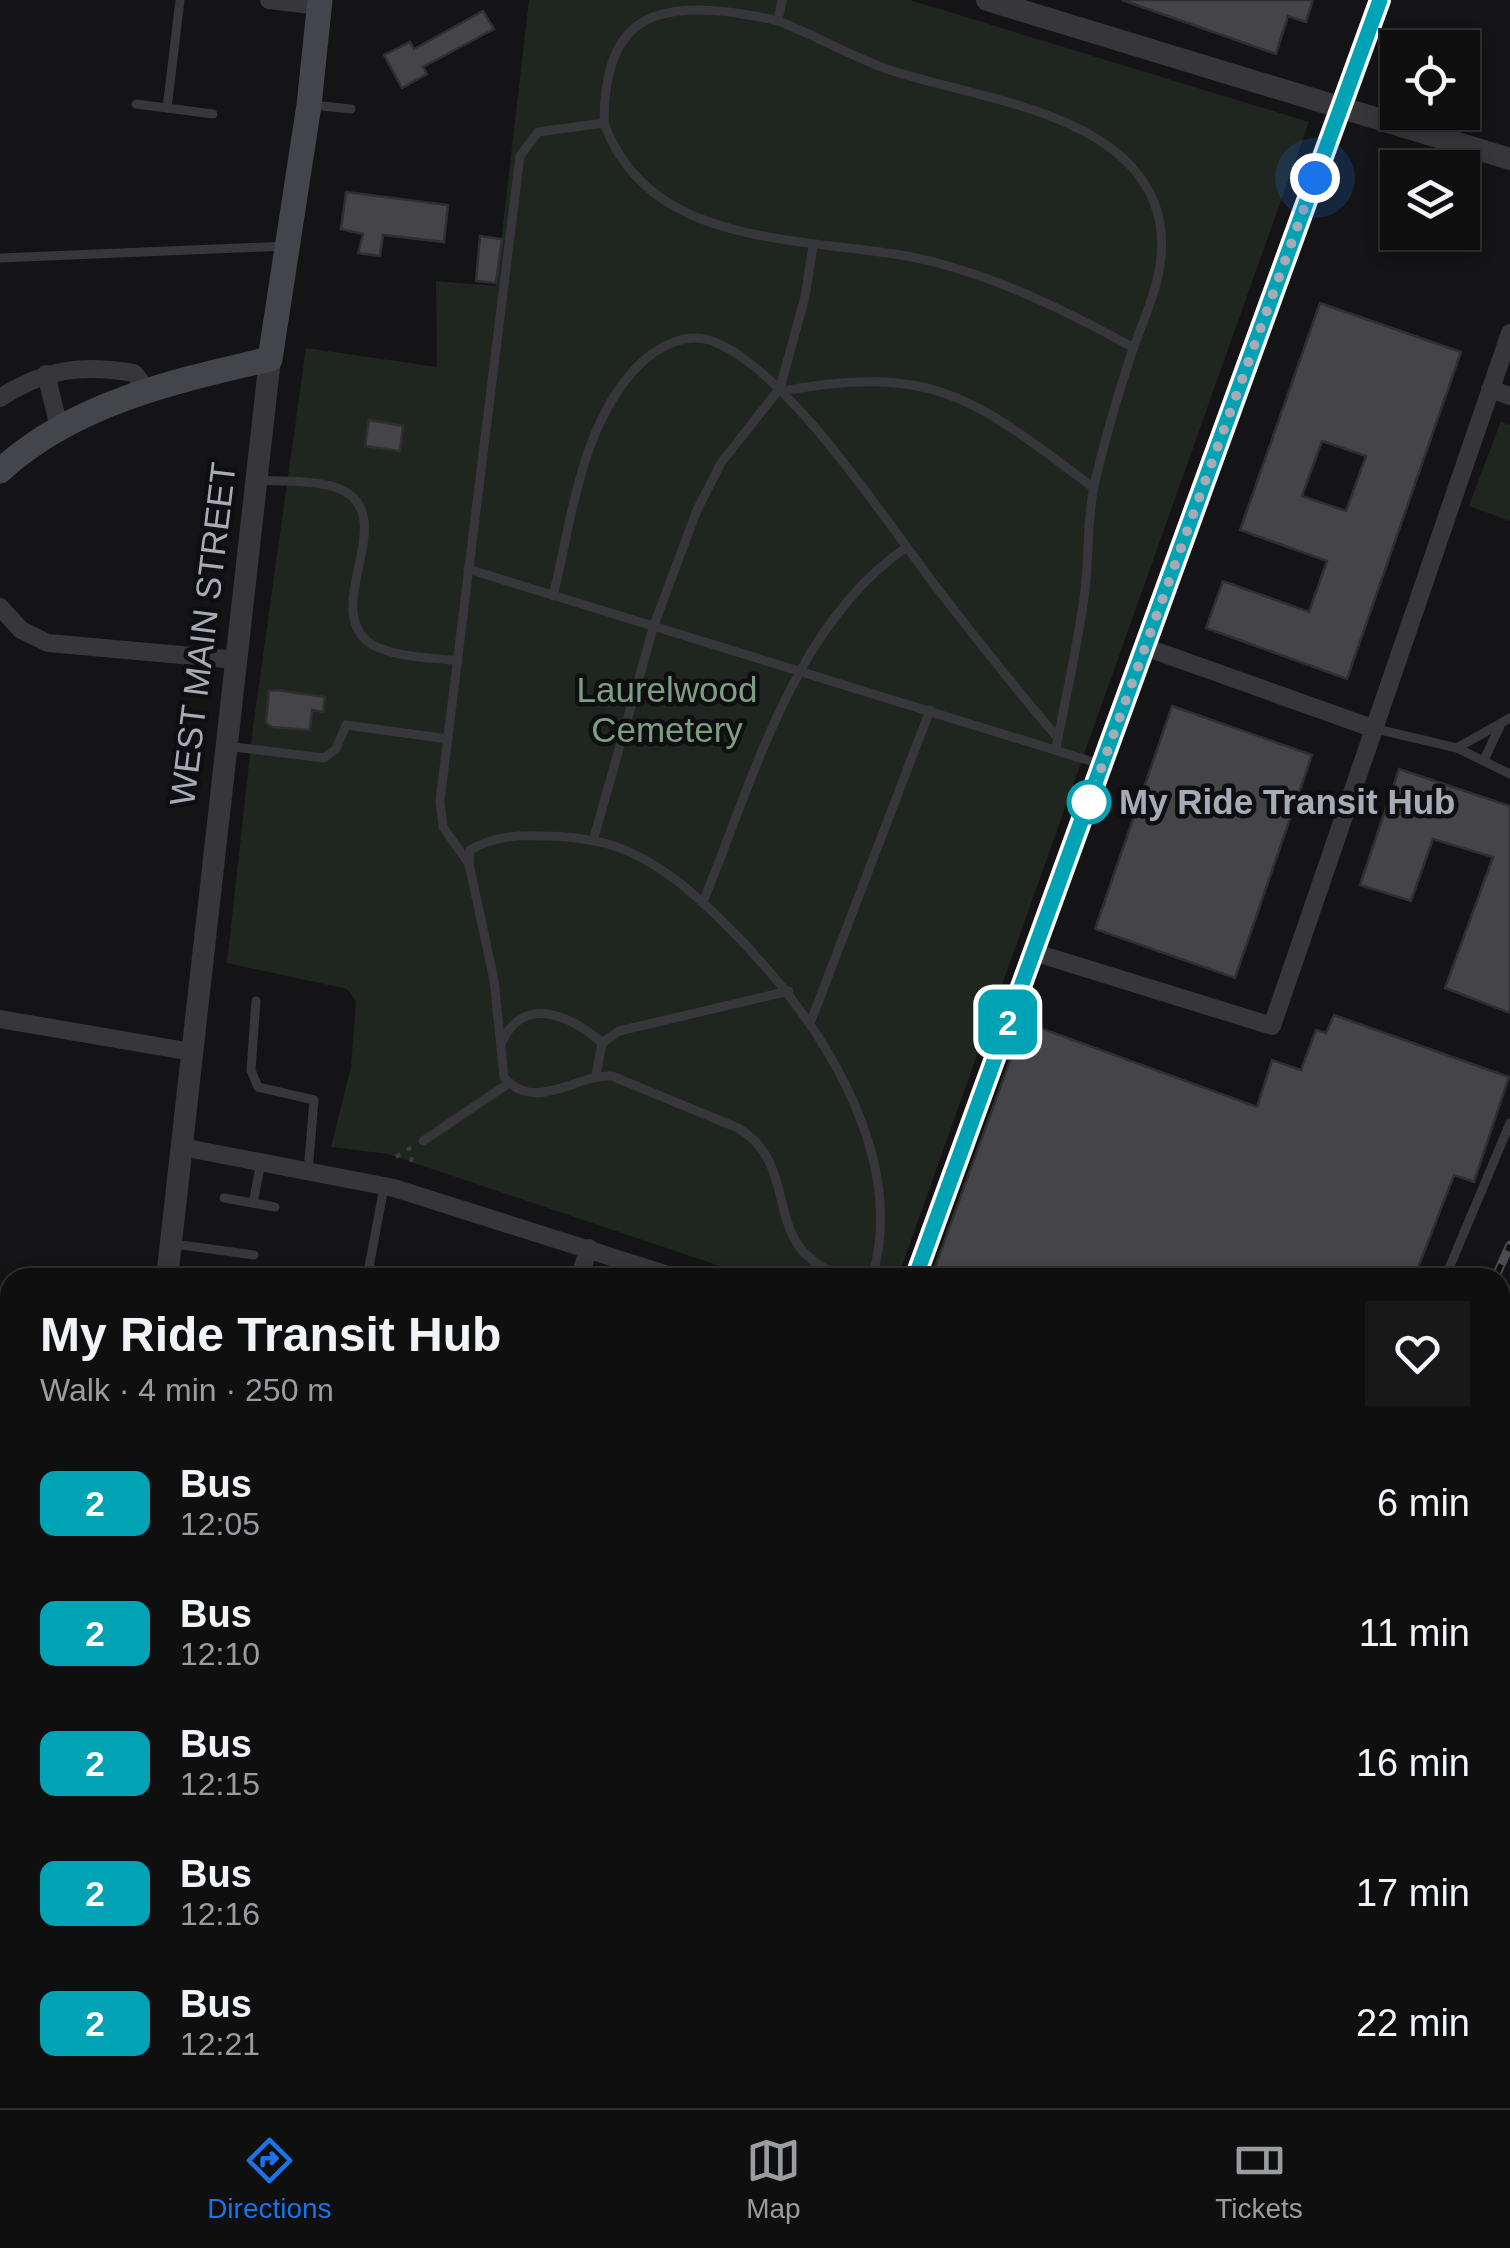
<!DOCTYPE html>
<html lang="en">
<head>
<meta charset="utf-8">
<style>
	:root { --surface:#0f0f10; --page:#181819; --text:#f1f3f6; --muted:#9b9c9f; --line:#2f2f30; --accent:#1a73e8 }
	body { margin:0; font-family:Arial,sans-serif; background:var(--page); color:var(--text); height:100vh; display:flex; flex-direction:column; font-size:38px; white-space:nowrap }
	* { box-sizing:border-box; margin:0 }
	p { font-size:32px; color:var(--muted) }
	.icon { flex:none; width:55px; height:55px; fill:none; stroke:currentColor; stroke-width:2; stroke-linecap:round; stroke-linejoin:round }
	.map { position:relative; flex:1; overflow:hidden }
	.side { position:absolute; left:0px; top:1268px; width:1510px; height:842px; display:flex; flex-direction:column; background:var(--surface); border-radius:30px 30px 0 0; box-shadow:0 5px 15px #0003,0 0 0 2px var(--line) }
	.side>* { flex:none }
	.badge { padding:0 20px; border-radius:15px; font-size:35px; line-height:65px }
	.buttons { position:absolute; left:1380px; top:30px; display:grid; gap:20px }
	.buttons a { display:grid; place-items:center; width:100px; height:100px; border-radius:0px; background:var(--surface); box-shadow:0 5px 15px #0003,0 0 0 2px var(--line); font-size:50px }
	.you { position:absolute; width:50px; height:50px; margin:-25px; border:8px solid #fff; border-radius:50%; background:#1a73e8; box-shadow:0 0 0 15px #1a73e833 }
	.map>.badge { position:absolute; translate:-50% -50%; box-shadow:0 0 0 5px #fff }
	.round { display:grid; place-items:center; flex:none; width:105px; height:105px; border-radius:0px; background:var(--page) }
	.summary { display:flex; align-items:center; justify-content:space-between; height:170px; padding:0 40px }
	h1 { font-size:48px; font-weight:600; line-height:75px }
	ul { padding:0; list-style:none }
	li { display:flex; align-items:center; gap:30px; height:130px; padding:0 40px }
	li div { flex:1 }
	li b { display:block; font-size:38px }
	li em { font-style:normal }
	li .badge { min-width:110px; font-weight:700; text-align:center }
	.tabs { display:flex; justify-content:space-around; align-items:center; height:140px; border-top:2px solid var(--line); background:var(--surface); font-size:28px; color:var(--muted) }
	.tabs a { display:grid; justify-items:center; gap:5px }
	.tabs .current { color:var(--accent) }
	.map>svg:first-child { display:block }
</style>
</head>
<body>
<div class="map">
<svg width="1510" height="2108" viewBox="0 0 1510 2108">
	<rect width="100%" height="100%" fill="#141416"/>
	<!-- built -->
	<path fill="#212023" d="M 1510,1707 L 1510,1833 L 1500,1826 L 1500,1729 Z"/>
	<!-- green -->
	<g fill="#1f2620">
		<path d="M 529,0 L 910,0 L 1309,122 L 898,1277 L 752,1277 L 388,1154 L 331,1147 L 351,1067 L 356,1001 L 347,989 L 227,963 L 253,727 L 306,348 L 437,367 L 436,281 L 496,286 Z"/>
		<path d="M 1501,421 L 1510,425 L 1510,521 L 1469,506 Z"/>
	</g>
	<!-- building -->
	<g fill="#444449" stroke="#2f2f32" stroke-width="2.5" fill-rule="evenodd">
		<path d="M 1122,0 L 1313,0 L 1306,22 L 1288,16 L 1276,54 Z"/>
		<path d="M 483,11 L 494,29 L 423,67 L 427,74 L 402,88 L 384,55 L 410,42 L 414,49 Z"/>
		<path d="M 346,192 L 448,205 L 444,242 L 383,235 L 380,256 L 358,253 L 363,234 L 341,229 Z"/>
		<path d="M 480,236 L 502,239 L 496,283 L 476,281 Z"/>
		<path d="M 1320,303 L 1461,352 L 1347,679 L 1206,628 L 1223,581 L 1309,612 L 1327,561 L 1240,530 ZM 1322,441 L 1366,456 L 1346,511 L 1302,496 Z"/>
		<path d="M 369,420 L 403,426 L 400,451 L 365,446 Z"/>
		<path d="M 277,690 L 325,697 L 323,712 L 312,710 L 310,730 L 272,727 L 266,723 L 269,691 Z"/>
		<path d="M 1172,706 L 1312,755 L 1235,978 L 1095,929 Z"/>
		<path d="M 1399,769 L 1510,806 L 1510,1013 L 1445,988 L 1493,857 L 1433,839 L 1411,901 L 1360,885 Z"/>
		<path d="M 1334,1015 L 1509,1077 L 1474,1182 L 1454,1175 L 1414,1278 L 931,1278 L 1024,1022 L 1257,1107 L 1272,1060 L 1301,1070 L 1316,1030 L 1326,1033 Z"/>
	</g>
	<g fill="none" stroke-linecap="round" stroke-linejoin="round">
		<!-- path -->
		<g stroke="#3c3d42" stroke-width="4" stroke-dasharray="5 8" stroke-linecap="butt">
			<path d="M 396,1157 L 413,1146"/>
			<path d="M 411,1162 L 414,1151"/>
		</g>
		<!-- service -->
		<g stroke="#36363b" stroke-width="9">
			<path d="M 180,0 L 167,108 L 213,114"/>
			<path d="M 778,21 L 782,0"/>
			<path d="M 136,104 L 167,108"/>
			<path d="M 312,105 L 351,109"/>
			<path d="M 604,123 C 653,259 826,233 938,263 C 1008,282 1070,313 1134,348"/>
			<path d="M 0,258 L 287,246"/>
			<path d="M 783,391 C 937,363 976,400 1094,488"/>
			<path d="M 257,480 C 281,482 312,480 335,487 C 405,511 322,603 367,641 C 389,658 431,657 458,661"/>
			<path d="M 468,569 L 1100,764"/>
			<path d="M 553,596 C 572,519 581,422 640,364 C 657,347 685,333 709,340 C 783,363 886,521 934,584 C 974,636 1015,688 1058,738"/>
			<path d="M 1372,728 L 1457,748 L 1510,774"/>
			<path d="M 226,746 L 324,758 L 336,749 L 346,725 L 448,739"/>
			<path d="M 1457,748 L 1510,718"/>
			<path d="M 1484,760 L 1500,726"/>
			<path d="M 593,841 L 654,625 L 697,510 L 721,463 L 780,388 L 805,297 L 813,246"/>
			<path d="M 469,864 L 443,827 L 440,801 L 520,156 L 538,132 L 604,123 C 604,27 644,0 736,13 C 751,16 767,17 781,22 C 816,36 849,55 884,68 C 970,99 1140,110 1160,224 C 1168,272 1146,311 1131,355 C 1117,398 1104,442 1094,486 C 1087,519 1089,557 1085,591 C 1078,644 1066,696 1056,748"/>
			<path d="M 703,902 C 753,781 794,623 907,547"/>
			<path d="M 256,1001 L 251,1070 L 258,1087 L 314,1100 L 308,1172"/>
			<path d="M 811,1021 L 930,710"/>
			<path d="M 502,1042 C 524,993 574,1017 602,1043"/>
			<path d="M 596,1075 L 602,1043 L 619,1031 L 789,991"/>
			<path d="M 423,1141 L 509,1083"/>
			<path d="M 261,1162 L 253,1203 L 275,1207"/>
			<path d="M 224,1198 L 253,1203"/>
			<path d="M 174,1244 L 254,1255"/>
			<path d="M 367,1278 L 384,1187"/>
			<path d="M 850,1278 C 754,1253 806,1168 738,1128 L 612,1076 C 576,1074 535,1114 504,1077 L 494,980 L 469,864 L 470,850 C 495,836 516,835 544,836 C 564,836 584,838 604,843 C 656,857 698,896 734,933 C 817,1017 909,1153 872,1278"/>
			<path d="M 1445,1278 L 1510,1123"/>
			<path d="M 1500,1466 L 1508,1469 L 1500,1487"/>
			<path d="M 1500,1535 L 1510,1539"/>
			<path d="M 1500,1711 L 1510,1706"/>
			<path d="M 0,2035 L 10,2038"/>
		</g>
		<!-- minor -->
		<g stroke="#36363b" stroke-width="18">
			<path d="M 269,0 L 319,6"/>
			<path d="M 46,374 L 59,427"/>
			<path d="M 1490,389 L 1510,396"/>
			<path d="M 0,398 C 44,369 82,364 134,373 L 148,391"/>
			<path d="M 0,607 L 21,630 L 48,643 L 237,660"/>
			<path d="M 1145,647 L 1372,728"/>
			<path d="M 1033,952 L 1272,1026 L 1510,333"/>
			<path d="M 0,1019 L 192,1052"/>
			<path d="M 182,1147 L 394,1188 L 678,1278"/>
			<path d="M 579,1278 L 589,1248"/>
			<path d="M 0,1593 L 10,1595"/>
			<path d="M 1500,1660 L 1510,1639"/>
			<path d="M 1430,2100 L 1444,2108"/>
			<path d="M 1047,2108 L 1051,2100"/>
			<path d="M 1260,2108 L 1263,2100"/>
		</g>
		<!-- tertiary -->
		<g stroke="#36363b" stroke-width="22">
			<path d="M 987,0 L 1510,159"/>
			<path d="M 167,1278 L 270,359"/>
			<path d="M 915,1278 L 1380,0"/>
			<path d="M 69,2108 L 70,2100"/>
			<path d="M 620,2108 L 622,2100"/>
		</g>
		<!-- secondary -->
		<path stroke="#44454b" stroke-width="25" d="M 0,471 C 74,403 175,381 270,359 L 309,105 L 320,0"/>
		<defs>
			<g id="rail">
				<path d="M 1495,1278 L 1510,1245"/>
				<path d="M 1112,2108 L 1116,2100"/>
				<path d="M 1137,2108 L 1140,2100"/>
			</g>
		</defs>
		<!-- rail casing -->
		<use href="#rail" stroke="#4b4c52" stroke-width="9"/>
		<!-- rail -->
		<use href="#rail" stroke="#0f0f11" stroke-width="5" stroke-dasharray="15" stroke-linecap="butt"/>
	</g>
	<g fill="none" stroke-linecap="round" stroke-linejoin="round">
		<defs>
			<path id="line" d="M 915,1278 L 1380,0"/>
		</defs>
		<!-- line casing -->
		<use href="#line" stroke="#fff" stroke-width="22"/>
		<!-- line -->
		<use href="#line" stroke="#00a3b4" stroke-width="15"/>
		<!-- walk -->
		<path stroke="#a7abb5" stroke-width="10" stroke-dasharray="0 18" d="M 1089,802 L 1315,178"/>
	</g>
	<!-- markers -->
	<circle fill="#fff" stroke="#00a3b4" stroke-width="5" cx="1089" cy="802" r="20"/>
	<g text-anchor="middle" stroke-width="9" stroke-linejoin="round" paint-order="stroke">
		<!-- street labels -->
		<g font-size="35" fill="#a7abb5" stroke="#0f0f11">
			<text transform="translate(203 634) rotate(-83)" y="12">WEST MAIN STREET</text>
		</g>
		<!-- park labels -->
		<g font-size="35" fill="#7f9f82" stroke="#0f0f11">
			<text x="667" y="702">Laurelwood<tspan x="667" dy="40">Cemetery</tspan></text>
		</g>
		<!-- stop labels -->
		<g font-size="35" font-weight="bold" fill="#a7abb5" stroke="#0f0f11" text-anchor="start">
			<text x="1119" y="814">My Ride Transit Hub</text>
		</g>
	</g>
</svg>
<div class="buttons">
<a><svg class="icon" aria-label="locate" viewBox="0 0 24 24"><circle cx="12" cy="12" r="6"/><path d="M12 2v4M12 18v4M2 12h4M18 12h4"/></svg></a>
<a><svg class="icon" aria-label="layers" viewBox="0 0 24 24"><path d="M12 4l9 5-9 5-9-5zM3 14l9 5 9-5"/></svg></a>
</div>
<div class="you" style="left:1315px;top:178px"></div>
<b class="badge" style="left:1008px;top:1022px;background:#00a3b4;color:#fff">2</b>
<section class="side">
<div class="summary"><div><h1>My Ride Transit Hub</h1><p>Walk · 4 min · 250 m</p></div><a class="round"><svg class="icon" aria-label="heart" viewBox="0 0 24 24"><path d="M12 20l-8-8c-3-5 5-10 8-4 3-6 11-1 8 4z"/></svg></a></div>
<ul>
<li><span class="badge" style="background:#00a3b4;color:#fff">2</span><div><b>Bus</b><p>12:05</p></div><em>6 min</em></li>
<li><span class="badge" style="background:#00a3b4;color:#fff">2</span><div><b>Bus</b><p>12:10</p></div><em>11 min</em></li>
<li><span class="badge" style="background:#00a3b4;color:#fff">2</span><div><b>Bus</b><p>12:15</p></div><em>16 min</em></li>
<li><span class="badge" style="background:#00a3b4;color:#fff">2</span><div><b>Bus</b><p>12:16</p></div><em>17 min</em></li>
<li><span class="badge" style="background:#00a3b4;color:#fff">2</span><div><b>Bus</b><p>12:21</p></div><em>22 min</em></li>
</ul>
</section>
</div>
<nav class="tabs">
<a class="current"><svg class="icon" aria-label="directions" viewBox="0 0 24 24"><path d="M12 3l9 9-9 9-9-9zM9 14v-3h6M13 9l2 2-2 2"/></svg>Directions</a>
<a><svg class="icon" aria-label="map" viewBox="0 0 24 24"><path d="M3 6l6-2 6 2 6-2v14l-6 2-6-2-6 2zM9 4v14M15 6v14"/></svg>Map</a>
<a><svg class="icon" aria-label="tickets" viewBox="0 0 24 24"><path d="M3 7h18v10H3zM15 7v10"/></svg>Tickets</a>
</nav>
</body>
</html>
